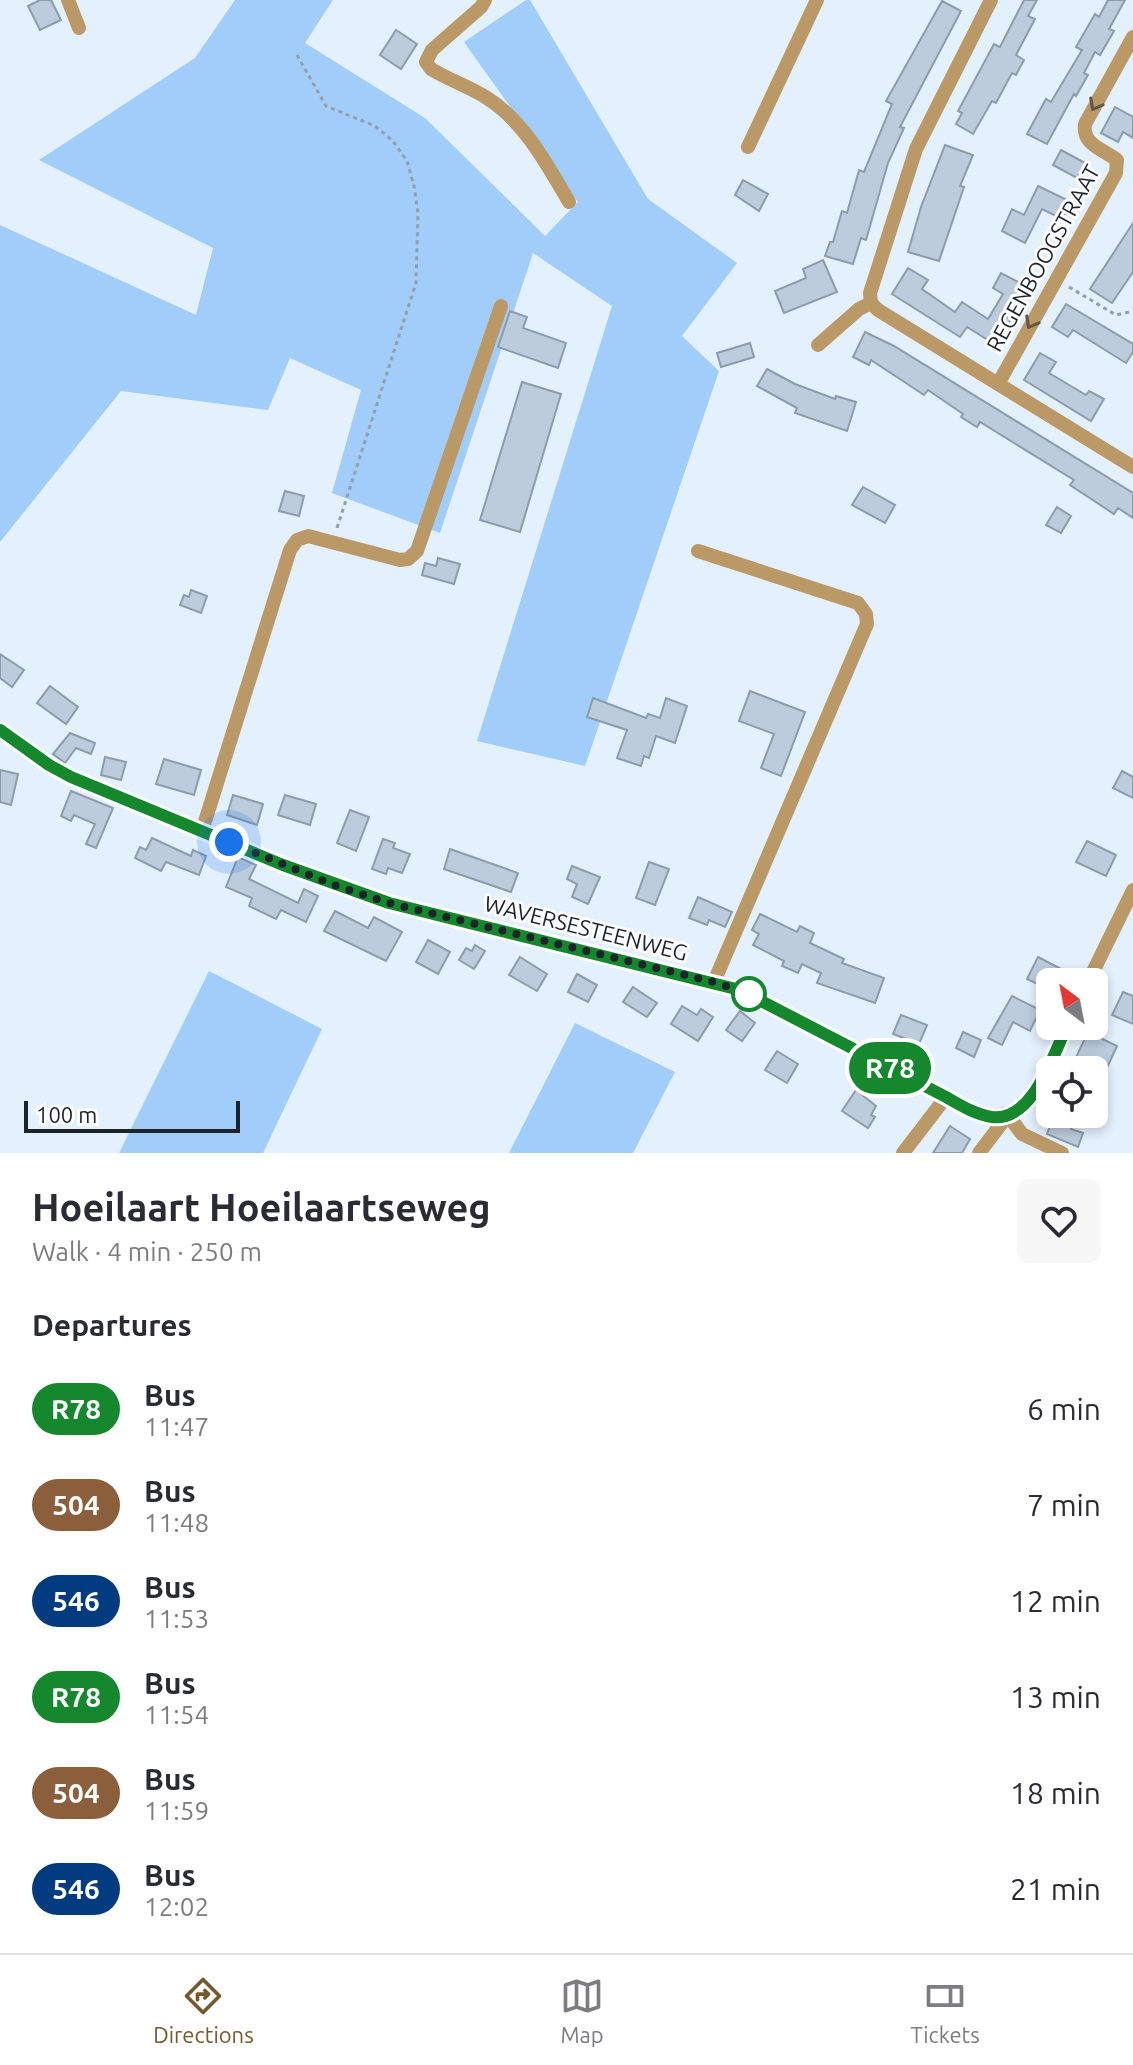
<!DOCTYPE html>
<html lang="en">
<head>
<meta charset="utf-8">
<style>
	:root { --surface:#fff; --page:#f7f7f7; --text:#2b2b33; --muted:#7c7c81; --line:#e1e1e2; --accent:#75592c }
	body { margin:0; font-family:Ubuntu,sans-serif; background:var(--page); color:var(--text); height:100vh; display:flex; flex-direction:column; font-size:30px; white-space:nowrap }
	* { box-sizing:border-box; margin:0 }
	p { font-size:26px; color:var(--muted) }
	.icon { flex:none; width:44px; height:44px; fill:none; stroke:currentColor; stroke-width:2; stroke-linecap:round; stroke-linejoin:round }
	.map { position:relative; height:1153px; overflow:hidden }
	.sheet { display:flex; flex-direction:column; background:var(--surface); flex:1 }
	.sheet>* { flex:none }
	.badge { padding:0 16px; border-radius:26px; font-size:28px; line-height:52px }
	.needle { width:52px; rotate:328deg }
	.controls { position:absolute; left:1036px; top:968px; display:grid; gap:16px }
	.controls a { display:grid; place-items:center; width:72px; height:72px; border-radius:12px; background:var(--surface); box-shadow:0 4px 12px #0003; font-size:40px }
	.scale { position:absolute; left:24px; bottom:20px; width:216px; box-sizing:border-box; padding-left:8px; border:4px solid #1c2329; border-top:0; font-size:22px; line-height:28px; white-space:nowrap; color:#1c2329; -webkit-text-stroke:6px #fcfcfc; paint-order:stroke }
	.you { position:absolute; width:40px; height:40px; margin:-20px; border:6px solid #fff; border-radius:50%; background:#1a73e8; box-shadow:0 0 0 12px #1a73e833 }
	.map>.badge { position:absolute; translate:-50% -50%; box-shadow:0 0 0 4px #fff }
	h2 { padding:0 32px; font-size:30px; line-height:72px }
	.round { display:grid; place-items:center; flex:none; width:84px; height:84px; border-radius:12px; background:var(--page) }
	.overview { display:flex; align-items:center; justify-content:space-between; height:136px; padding:0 32px }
	h1 { font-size:38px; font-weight:600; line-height:60px }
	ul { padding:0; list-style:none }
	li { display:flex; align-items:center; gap:24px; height:96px; padding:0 32px }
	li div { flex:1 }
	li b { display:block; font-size:30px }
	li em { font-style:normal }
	li .badge { min-width:88px; font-weight:700; text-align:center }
	.dock { display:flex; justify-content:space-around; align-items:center; height:112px; border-top:2px solid var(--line); background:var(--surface); font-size:22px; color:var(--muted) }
	.dock a { display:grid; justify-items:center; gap:4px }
	.dock .active { color:var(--accent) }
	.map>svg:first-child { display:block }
</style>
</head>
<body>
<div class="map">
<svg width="1133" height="1153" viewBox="0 0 1133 1153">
	<rect width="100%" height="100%" fill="#e3f0fe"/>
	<!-- green -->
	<g fill="#a0cdf9">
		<path d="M 235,0 L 333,0 L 305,43 L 425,118 L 545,236 L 578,202 L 464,42 L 526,0 L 530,0 L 648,199 L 737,263 L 682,336 L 719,371 L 585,766 L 477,741 L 612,306 L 533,253 L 440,533 L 332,493 L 361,390 L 290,358 L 268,410 L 121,391 L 0,542 L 0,225 L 196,315 L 213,248 L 39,160 L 195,58 Z"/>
		<path d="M 209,971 L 322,1029 L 263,1153 L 119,1153 Z"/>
		<path d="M 575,1023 L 675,1072 L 633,1153 L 509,1153 Z"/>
	</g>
	<!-- building -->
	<g fill="#bcccdd" stroke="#8c9cac" stroke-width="2">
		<path d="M 40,0 L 51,0 L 61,20 L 40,30 L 28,6 Z"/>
		<path d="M 1024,0 L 1037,0 L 1028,16 L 1035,19 L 1016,55 L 1024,60 L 1016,75 L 1012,73 L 996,103 L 992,101 L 973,134 L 956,124 L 962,113 L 958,111 L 994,44 L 1000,47 Z"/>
		<path d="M 1108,0 L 1125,0 L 1109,29 L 1114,31 L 1100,55 L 1095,52 L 1084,73 L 1088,75 L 1076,96 L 1074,94 L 1047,144 L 1027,134 L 1046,99 L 1051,102 L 1082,50 L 1076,47 L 1095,14 L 1099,17 Z"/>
		<path d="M 942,1 L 961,11 L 900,127 L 904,128 L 888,163 L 866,240 L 861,238 L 853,264 L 825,256 L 830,242 L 833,242 L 842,211 L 847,213 L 859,170 L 864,172 L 892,104 L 886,101 Z"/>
		<path d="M 396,30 L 417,44 L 401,69 L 380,55 Z"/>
		<path d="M 1115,107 L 1133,117 L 1133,138 L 1123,132 L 1118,142 L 1101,133 Z"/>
		<path d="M 945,145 L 973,155 L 960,186 L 964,187 L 939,261 L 908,252 L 921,207 Z"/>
		<path d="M 1061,150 L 1085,163 L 1077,178 L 1053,165 Z"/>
		<path d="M 743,180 L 768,194 L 759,211 L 735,195 Z"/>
		<path d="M 1038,186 L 1071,202 L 1062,219 L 1042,209 L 1025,243 L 1002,231 L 1012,209 L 1024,215 Z"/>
		<path d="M 1133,223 L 1133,272 L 1112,303 L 1090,289 Z"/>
		<path d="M 823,260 L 837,292 L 784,313 L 775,291 L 806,278 L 803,269 Z"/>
		<path d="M 908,268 L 928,280 L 922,289 L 955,312 L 962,302 L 988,319 L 1003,294 L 993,288 L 1001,273 L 1024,285 L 1007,317 L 1011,319 L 996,345 L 967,327 L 960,337 L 892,294 Z"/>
		<path d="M 1066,304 L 1133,344 L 1133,352 L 1126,363 L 1073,330 L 1068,337 L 1052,327 Z"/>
		<path d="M 510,311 L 527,317 L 523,328 L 566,343 L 558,368 L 498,347 Z"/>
		<path d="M 865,332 L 894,346 L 1133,493 L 1133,518 L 1118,508 L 1114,514 L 1070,485 L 1074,480 L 980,422 L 977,427 L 961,417 L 963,414 L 928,390 L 924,395 L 871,360 L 869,365 L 853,357 Z"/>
		<path d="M 750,343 L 754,357 L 721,367 L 717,353 Z"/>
		<path d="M 1040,353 L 1056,362 L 1049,373 L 1086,395 L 1089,391 L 1104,399 L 1091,421 L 1024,380 Z"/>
		<path d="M 767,369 L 795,384 L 835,399 L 836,396 L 856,402 L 847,431 L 795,413 L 797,408 L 757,386 Z"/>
		<path d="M 522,382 L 561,394 L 520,532 L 480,520 Z"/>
		<path d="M 863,487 L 895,505 L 885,523 L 852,505 Z"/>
		<path d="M 285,491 L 304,496 L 299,516 L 279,511 Z"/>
		<path d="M 1057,507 L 1071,516 L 1061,533 L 1046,525 Z"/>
		<path d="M 438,558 L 460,564 L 454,584 L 422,575 L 425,563 L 436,566 Z"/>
		<path d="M 191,590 L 207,596 L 201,613 L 180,605 L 184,595 L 189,597 Z"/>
		<path d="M 0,654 L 24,670 L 12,687 L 0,678 Z"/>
		<path d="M 50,686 L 78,707 L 66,724 L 37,703 Z"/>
		<path d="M 750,691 L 805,712 L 781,776 L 761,768 L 774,734 L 739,721 Z"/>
		<path d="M 593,698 L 646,718 L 648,714 L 660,718 L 666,698 L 687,706 L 675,743 L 656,736 L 649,758 L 644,756 L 641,766 L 617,758 L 627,730 L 587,717 Z"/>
		<path d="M 70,733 L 95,743 L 91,754 L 76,748 L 65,763 L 53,754 Z"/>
		<path d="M 105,757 L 126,762 L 121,780 L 101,775 Z"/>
		<path d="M 164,759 L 201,770 L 194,795 L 156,784 Z"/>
		<path d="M 0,770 L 18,774 L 11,805 L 0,802 Z"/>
		<path d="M 1122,771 L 1133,777 L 1133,798 L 1113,788 Z"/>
		<path d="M 71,791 L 113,808 L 96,848 L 86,844 L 95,824 L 74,815 L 71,821 L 61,816 Z"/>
		<path d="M 233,795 L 263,804 L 257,825 L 227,815 Z"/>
		<path d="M 285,795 L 316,804 L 310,825 L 278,815 Z"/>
		<path d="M 350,810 L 369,817 L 356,851 L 337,843 Z"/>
		<path d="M 152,838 L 191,856 L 193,850 L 206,856 L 199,875 L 166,862 L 161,871 L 135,858 L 140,847 L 146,850 Z"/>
		<path d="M 383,839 L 395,843 L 393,848 L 410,854 L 402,873 L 388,868 L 386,874 L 372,869 Z"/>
		<path d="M 1087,841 L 1116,855 L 1106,876 L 1076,862 Z"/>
		<path d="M 450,849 L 518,873 L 511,892 L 444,869 Z"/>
		<path d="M 238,857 L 256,865 L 249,879 L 298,903 L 304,889 L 318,896 L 306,922 L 281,910 L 276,919 L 249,906 L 252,898 L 226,887 Z"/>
		<path d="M 649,862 L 669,869 L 655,905 L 636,898 Z"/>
		<path d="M 572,866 L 600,877 L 588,904 L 572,897 L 577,884 L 567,879 Z"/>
		<path d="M 698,897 L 732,912 L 725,927 L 709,920 L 707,925 L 689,918 Z"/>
		<path d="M 335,911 L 368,928 L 374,917 L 402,932 L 386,961 L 324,931 Z"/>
		<path d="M 760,914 L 797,932 L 800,926 L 814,933 L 810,943 L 844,959 L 842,963 L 884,978 L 875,1003 L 817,983 L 821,973 L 802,964 L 798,973 L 782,966 L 784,961 L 753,945 L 759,934 L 752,930 Z"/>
		<path d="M 428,940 L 450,952 L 438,974 L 416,962 Z"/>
		<path d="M 475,945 L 485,951 L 474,969 L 459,960 L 466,948 L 472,951 Z"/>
		<path d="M 520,957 L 547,974 L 537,991 L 509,975 Z"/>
		<path d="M 1038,957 L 1063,970 L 1057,982 L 1050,982 L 1050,990 L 1027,979 Z"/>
		<path d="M 577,974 L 597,985 L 588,1002 L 568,992 Z"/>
		<path d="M 633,987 L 657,1003 L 647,1017 L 623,1002 Z"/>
		<path d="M 1123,992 L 1133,996 L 1133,1024 L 1112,1015 Z"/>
		<path d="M 1012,996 L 1040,1010 L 1030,1031 L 1013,1022 L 1002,1045 L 988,1038 Z"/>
		<path d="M 682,1006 L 697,1015 L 701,1009 L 713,1017 L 698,1041 L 671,1024 Z"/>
		<path d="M 740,1011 L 755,1023 L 742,1041 L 726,1030 Z"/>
		<path d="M 901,1015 L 927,1025 L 919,1044 L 893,1034 Z"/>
		<path d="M 963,1032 L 981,1040 L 974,1057 L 956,1048 Z"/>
		<path d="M 1088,1032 L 1117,1046 L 1106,1070 L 1070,1070 Z"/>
		<path d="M 777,1051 L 798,1064 L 787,1083 L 765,1070 Z"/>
		<path d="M 856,1090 L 876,1106 L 871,1115 L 875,1117 L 868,1128 L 842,1111 Z"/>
		<path d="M 1054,1116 L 1073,1124 L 1071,1129 L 1083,1133 L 1078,1147 L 1047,1134 Z"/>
		<path d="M 950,1126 L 970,1139 L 962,1153 L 933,1153 Z"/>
	</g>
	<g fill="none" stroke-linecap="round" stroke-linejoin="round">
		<!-- path -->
		<g stroke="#949fa9" stroke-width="3" stroke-dasharray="4 4" stroke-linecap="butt">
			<path d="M 297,55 L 326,106 L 375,126 L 393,141 L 407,161 L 414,186 L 418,213 L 416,283 L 337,528"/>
			<path d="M 1069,287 L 1116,315 L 1133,311"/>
		</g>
		<!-- minor -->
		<g stroke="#b96" stroke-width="14">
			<path d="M 68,0 L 79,28"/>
			<path d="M 485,0 L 481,7 L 432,50 L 426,62 L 431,69 C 449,80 470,87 487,98 C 524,121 548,166 569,202"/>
			<path d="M 991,0 L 916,149 L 870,293 L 871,303 L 878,310 L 1133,467"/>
			<path d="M 748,147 L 817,0"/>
			<path d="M 818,345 L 859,309 L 871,303"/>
			<path d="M 998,384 L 1116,173 L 1117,160 C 1103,149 1082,145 1085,124 L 1133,37"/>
			<path d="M 698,551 L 858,603 L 866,614 L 867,624 L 714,982"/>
			<path d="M 0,730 L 49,765 L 71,777 L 283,865 L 389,903 L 740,990 L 976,1113 C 1035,1128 1047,1069 1067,1026"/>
			<path d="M 202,831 L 290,550 L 297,540 L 308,536 L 400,560 L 408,559 L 417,551 L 501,306"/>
			<path d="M 1088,982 L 1133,890"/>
			<path d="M 1008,1115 L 1022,1134 L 1062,1153"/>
			<path d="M 903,1153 L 946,1097"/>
			<path d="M 979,1153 L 1008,1115"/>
		</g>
	</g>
	<!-- one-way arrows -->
	<defs><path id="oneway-chevron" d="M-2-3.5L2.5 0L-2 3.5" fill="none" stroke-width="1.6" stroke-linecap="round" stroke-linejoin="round" transform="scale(2)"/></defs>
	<g stroke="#645844">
		<use href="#oneway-chevron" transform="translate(1095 105) rotate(119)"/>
		<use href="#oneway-chevron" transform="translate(1031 323) rotate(119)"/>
	</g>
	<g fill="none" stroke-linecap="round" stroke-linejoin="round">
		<defs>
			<path id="line" d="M 0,730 L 49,765 L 71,777 L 283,865 L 389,903 L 740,990 L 946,1097 C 960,1105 976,1115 992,1117 C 1033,1122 1053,1055 1067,1026"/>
		</defs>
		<!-- line casing -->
		<use href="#line" stroke="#fff" stroke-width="18"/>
		<!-- line -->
		<use href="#line" stroke="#15882e" stroke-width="12"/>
		<!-- walk -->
		<path stroke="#1c2329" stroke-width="8" stroke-dasharray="0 14.4" d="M 229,842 L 334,885 L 389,903 L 714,982 L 749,994"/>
	</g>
	<!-- markers -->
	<circle fill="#fff" stroke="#15882e" stroke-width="4" cx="749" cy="994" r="16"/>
	<g text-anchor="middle" stroke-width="6" stroke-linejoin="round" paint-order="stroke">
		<!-- street labels -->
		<g font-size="22" fill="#1c2329" stroke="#fcfcfc">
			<text transform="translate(1043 258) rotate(-61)" y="8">REGENBOOGSTRAAT</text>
			<text transform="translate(586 928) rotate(14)" y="8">WAVERSESTEENWEG</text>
		</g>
	</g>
</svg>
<div class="controls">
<a><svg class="needle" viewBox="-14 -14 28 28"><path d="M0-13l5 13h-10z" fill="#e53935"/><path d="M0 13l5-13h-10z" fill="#7c7c81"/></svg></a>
<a><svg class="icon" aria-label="locate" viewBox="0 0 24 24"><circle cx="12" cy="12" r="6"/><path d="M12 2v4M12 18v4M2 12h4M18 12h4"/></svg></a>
</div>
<div class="scale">100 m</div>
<div class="you" style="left:229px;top:842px"></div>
<b class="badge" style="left:890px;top:1068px;background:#15882e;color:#fff">R78</b>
</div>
<section class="sheet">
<div class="overview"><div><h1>Hoeilaart Hoeilaartseweg</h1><p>Walk · 4 min · 250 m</p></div><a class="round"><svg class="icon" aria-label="heart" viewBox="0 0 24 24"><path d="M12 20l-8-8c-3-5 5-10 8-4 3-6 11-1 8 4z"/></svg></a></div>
<h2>Departures</h2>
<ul>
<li><span class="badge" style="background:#15882e;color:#fff">R78</span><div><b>Bus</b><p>11:47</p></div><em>6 min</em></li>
<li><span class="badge" style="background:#8b5e3c;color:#fff">504</span><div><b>Bus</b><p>11:48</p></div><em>7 min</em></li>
<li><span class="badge" style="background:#003b80;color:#fff">546</span><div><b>Bus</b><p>11:53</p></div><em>12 min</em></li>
<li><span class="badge" style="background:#15882e;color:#fff">R78</span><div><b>Bus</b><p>11:54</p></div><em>13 min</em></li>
<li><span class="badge" style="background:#8b5e3c;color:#fff">504</span><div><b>Bus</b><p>11:59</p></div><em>18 min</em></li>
<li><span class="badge" style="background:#003b80;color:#fff">546</span><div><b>Bus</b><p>12:02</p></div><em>21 min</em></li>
</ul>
</section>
<nav class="dock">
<a class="active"><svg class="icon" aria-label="directions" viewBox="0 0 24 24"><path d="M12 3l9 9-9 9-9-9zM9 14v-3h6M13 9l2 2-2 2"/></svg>Directions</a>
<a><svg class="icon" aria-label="map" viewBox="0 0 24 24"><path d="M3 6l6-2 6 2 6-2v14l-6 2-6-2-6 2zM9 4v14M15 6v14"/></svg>Map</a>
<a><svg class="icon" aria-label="tickets" viewBox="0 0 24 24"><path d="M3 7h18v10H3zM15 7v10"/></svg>Tickets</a>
</nav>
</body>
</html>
